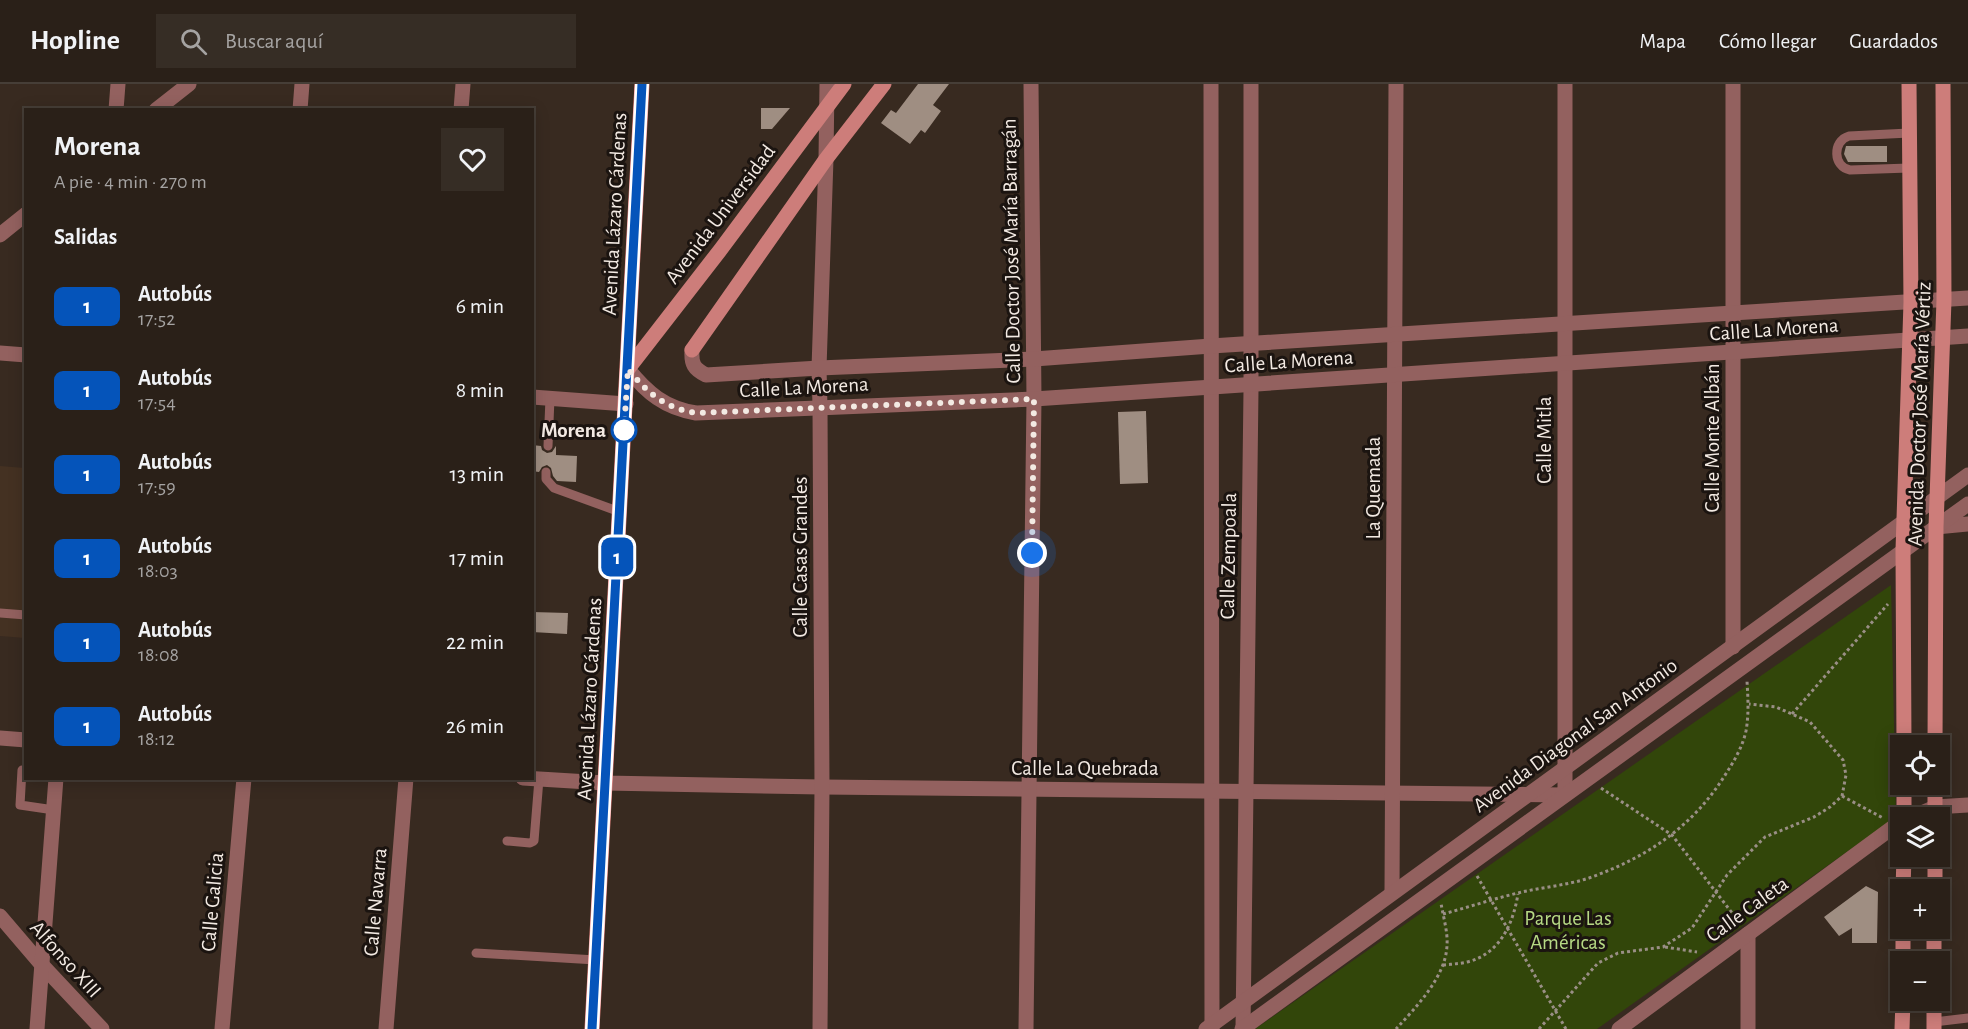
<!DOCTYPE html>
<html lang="es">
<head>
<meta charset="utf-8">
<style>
	:root { --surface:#2a2018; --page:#362d25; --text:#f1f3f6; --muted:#a5a3a2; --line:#463e37 }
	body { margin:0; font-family:"Alegreya Sans",sans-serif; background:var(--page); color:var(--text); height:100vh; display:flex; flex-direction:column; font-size:22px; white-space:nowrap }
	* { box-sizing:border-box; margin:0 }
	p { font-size:20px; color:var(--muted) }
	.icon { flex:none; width:33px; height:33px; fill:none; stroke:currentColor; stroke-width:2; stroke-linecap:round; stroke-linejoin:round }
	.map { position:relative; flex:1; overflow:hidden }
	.drawer { position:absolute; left:24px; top:24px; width:510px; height:672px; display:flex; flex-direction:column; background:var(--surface); border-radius:0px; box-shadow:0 3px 15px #0003,0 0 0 2px var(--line) }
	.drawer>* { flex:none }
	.badge { padding:0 12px; border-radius:9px; font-size:21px; line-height:39px }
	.controls { position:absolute; left:1890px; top:651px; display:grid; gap:12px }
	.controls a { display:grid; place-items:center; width:60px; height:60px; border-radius:0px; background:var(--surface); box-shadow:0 3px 15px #0003,0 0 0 2px var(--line); font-size:30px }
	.you { position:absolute; width:30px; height:30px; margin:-15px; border:4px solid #fff; border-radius:50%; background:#1a73e8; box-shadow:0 0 0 9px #1a73e833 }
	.map>.badge { position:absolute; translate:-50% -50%; box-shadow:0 0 0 3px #fff }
	h2 { padding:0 30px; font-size:22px; line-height:54px }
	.round { display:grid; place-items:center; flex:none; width:63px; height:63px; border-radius:0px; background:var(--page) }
	.overview { display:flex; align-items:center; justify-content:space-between; height:102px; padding:0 30px }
	h1 { font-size:28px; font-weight:700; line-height:45px }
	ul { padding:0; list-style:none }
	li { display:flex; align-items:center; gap:18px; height:84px; padding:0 30px }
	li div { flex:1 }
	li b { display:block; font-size:22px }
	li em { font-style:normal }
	li .badge { min-width:66px; font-weight:700; text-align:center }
	header { display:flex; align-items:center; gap:36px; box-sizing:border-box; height:84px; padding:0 30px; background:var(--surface); border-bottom:2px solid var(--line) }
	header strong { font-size:28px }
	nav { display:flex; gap:33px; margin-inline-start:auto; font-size:21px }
	.search { width:420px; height:54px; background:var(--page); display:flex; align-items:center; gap:15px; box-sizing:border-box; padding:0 21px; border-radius:0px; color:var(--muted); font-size:22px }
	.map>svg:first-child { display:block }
</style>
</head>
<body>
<header>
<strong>Hopline</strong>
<div class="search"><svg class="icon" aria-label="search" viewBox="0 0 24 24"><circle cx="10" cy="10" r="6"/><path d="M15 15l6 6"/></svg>Buscar aquí</div>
<nav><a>Mapa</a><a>Cómo llegar</a><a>Guardados</a></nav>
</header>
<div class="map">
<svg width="1968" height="945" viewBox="0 0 1968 945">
	<rect width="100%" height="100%" fill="#382a20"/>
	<!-- built -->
	<path fill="#443122" d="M 0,382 L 25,384 L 25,554 L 0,552 Z"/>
	<!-- green -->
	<path fill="#32460a" d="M 1891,501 L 1896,733 L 1597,945 L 1255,945 Z"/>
	<!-- building -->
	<g fill="#9f8e82">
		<path d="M 918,0 L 949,0 L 933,21 L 941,27 L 925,49 L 921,46 L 910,60 L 881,39 L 891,26 L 896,29 Z"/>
		<path d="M 761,24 L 790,24 L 772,45 L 761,45 Z"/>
		<path d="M 1846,62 L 1887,62 L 1887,78 L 1848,78 L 1844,70 Z"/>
		<path d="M 1146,327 L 1148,399 L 1120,400 L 1118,328 Z"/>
		<path d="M 532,361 L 541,362 L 542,366 L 547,369 L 552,368 L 556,362 L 556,371 L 577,372 L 576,398 L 557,397 L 553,392 L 551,384 L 547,381 L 542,383 L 539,388 L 532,387 Z"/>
		<path d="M 532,528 L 568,529 L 567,550 L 532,548 Z"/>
		<path d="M 1866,802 L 1878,808 L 1877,859 L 1852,859 L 1852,844 L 1839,852 L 1824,833 Z"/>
	</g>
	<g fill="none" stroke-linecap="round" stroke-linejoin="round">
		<!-- path -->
		<g stroke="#9a8f86" stroke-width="3" stroke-dasharray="3 3" stroke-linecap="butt">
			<path d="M 1792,630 L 1888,520"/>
			<path d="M 1601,704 L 1672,751 L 1739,838"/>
			<path d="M 1842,712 L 1883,734"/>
			<path d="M 1477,792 L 1566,945"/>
			<path d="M 1443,830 C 1469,823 1496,814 1522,808 C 1544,803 1568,801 1589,794 C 1648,773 1694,742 1727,688 C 1735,676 1743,661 1746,647 C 1749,630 1748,614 1747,597"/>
			<path d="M 1665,863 L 1697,868"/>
			<path d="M 1443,881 C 1451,880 1459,880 1467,878 C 1500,870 1513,840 1518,810"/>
			<path d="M 1396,945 C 1416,923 1446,893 1447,861 C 1448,848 1443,832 1441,819"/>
			<path d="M 1539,945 L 1598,879 L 1618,869 L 1663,863 L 1692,844 L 1727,791 L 1765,753 L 1814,733 L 1830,723 L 1842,712 L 1846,691 L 1843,676 L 1810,638 L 1776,623 L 1749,620"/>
		</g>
		<!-- service -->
		<g stroke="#93615f" stroke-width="9">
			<path d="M 1909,49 L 1849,52 C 1832,57 1833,83 1850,86 L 1909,84"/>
			<path d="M 548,362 L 550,314"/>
			<path d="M 546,388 L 546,395 L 554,404 L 620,428"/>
			<path d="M 0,529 L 26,531"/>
			<path d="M 22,686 L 20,721 L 54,726"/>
			<path d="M 507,757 L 530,759 L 534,757 L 539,695"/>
			<path d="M 476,869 L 596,876"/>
			<path d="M 1934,938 L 1968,934"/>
		</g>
		<!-- minor -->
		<g stroke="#93615f" stroke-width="15">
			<path d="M 1211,0 L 1212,945"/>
			<path d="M 156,26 L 189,0"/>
			<path d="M 300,26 L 302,0"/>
			<path d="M 461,26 L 463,0"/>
			<path d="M 0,151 L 26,130"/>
			<path d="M 0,269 L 26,271"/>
			<path d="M 532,313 L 626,320"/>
			<path d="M 1936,443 L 1968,440"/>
			<path d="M 1733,563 L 1733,0"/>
			<path d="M 0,654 L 26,656"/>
			<path d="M 523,694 L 605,699 L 822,703 L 1565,711 L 1565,0"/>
			<path d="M 1910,734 L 1935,723 L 1968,721"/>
			<path d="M 1392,809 L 1396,0"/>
			<path d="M 0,832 L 41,880 L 102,945"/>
			<path d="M 1748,850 L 1748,945"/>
			<path d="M 222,945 L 244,694"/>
			<path d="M 386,945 L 406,694"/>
			<path d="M 820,945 L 822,703 L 820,323 L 819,284 L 826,75 L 827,0"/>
			<path d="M 1026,945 L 1034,315 L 1031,0"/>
			<path d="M 1243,945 L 1251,306 L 1251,0"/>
			<path d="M 1619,945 L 1900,738"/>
		</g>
		<!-- tertiary -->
		<g stroke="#93615f" stroke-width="15">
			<path d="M 116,26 L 118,0"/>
			<path d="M 692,266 C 691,280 694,285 706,291 L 819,284 L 1034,275 L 1211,262 L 1968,214"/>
			<path d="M 628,285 C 647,309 665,324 696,329 L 1034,315 L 1968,252"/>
			<path d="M 37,945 L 56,694"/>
			<path d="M 1206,945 L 1968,391"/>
			<path d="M 1242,945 L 1968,420"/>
		</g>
		<!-- secondary -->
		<g stroke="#cd7d7a" stroke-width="15">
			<path d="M 692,266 L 826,75 L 884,0"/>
			<path d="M 628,285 L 721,165 L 844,0"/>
			<path d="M 1904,662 L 1903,466 L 1911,218 L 1909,0"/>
			<path d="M 1935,662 L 1936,443 L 1944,216 L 1943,0"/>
			<path d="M 1904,700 L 1904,734"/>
			<path d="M 1935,734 L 1935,700"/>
			<path d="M 1903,806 L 1904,772"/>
			<path d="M 1935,806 L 1935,772"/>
			<path d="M 1903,878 L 1903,844"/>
			<path d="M 1934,878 L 1934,844"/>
			<path d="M 1934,916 L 1934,945"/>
			<path d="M 1902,945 L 1903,916"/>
		</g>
		<!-- primary -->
		<path stroke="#f9918f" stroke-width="15" d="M 592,945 L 642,0"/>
	</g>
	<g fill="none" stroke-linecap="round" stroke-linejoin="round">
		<defs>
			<path id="line" d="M 592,945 L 642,0"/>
		</defs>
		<!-- line casing -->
		<use href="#line" stroke="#fff" stroke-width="14"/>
		<!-- line -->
		<use href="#line" stroke="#0554ba" stroke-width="9"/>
		<!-- walk -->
		<path stroke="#f3eae3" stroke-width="6" stroke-dasharray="0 10.8" d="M 624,346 L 628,285 C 647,309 665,324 696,329 L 1034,315 L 1032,469"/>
	</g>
	<!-- markers -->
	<circle fill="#fff" stroke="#0554ba" stroke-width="3" cx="624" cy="346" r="12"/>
	<g text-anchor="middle" stroke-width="6" stroke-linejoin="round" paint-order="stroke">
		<!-- street labels -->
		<g font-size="21" fill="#f3eae3" stroke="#1b1410">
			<text transform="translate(614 130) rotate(-87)" y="7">Avenida Lázaro Cárdenas</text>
			<text transform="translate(720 130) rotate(-53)" y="7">Avenida Universidad</text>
			<text transform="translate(1011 167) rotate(-91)" y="7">Calle Doctor José María Barragán</text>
			<text transform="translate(1774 245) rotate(-4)" y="7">Calle La Morena</text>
			<text transform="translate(1289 277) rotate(-4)" y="7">Calle La Morena</text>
			<text transform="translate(804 303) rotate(-3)" y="7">Calle La Morena</text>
			<text transform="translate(1919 330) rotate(-88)" y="7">Avenida Doctor José María Vértiz</text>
			<text transform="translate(1712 354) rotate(-90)" y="7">Calle Monte Albán</text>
			<text transform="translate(1544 356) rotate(-90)" y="7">Calle Mitla</text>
			<text transform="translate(1373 404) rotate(-90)" y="7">La Quemada</text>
			<text transform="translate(1228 472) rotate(-89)" y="7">Calle Zempoala</text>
			<text transform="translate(800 473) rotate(-90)" y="7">Calle Casas Grandes</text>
			<text transform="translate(589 615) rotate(-87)" y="7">Avenida Lázaro Cárdenas</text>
			<text transform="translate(1575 651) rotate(-36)" y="7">Avenida Diagonal San Antonio</text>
			<text x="1085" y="691">Calle La Quebrada</text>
			<text transform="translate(212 818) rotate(-85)" y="7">Calle Galicia</text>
			<text transform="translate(375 818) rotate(-85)" y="7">Calle Navarra</text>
			<text transform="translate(1747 825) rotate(-36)" y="7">Calle Caleta</text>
			<text transform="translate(66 875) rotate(48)" y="7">Alfonso XIII</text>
		</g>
		<!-- stop labels -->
		<g font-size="21" font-weight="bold" fill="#f3eae3" stroke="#1b1410" text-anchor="end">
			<text x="606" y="353">Morena</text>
		</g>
		<!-- park labels -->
		<g font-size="21" fill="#b6d984" stroke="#1b1410">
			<text x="1568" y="841">Parque Las<tspan x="1568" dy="24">Américas</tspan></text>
		</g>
	</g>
</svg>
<div class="controls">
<a><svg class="icon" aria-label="locate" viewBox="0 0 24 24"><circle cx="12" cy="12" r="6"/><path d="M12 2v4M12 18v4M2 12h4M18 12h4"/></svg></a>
<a><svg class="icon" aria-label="layers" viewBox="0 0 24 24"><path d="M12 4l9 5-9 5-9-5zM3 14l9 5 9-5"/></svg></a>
<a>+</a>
<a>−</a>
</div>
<div class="you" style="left:1032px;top:469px"></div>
<b class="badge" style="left:617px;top:473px;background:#0554ba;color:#fff">1</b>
<section class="drawer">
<div class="overview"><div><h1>Morena</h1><p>A pie · 4 min · 270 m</p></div><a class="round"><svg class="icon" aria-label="heart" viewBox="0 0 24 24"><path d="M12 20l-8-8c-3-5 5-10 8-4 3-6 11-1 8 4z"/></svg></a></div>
<h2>Salidas</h2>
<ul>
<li><span class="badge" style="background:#0554ba;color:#fff">1</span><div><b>Autobús</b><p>17:52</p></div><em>6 min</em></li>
<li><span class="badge" style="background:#0554ba;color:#fff">1</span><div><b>Autobús</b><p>17:54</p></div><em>8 min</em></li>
<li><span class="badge" style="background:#0554ba;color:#fff">1</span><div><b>Autobús</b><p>17:59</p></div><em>13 min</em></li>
<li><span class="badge" style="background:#0554ba;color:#fff">1</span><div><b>Autobús</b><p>18:03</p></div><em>17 min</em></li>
<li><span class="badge" style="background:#0554ba;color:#fff">1</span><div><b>Autobús</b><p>18:08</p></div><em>22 min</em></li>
<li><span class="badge" style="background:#0554ba;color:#fff">1</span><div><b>Autobús</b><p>18:12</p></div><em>26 min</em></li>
</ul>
</section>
</div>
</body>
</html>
